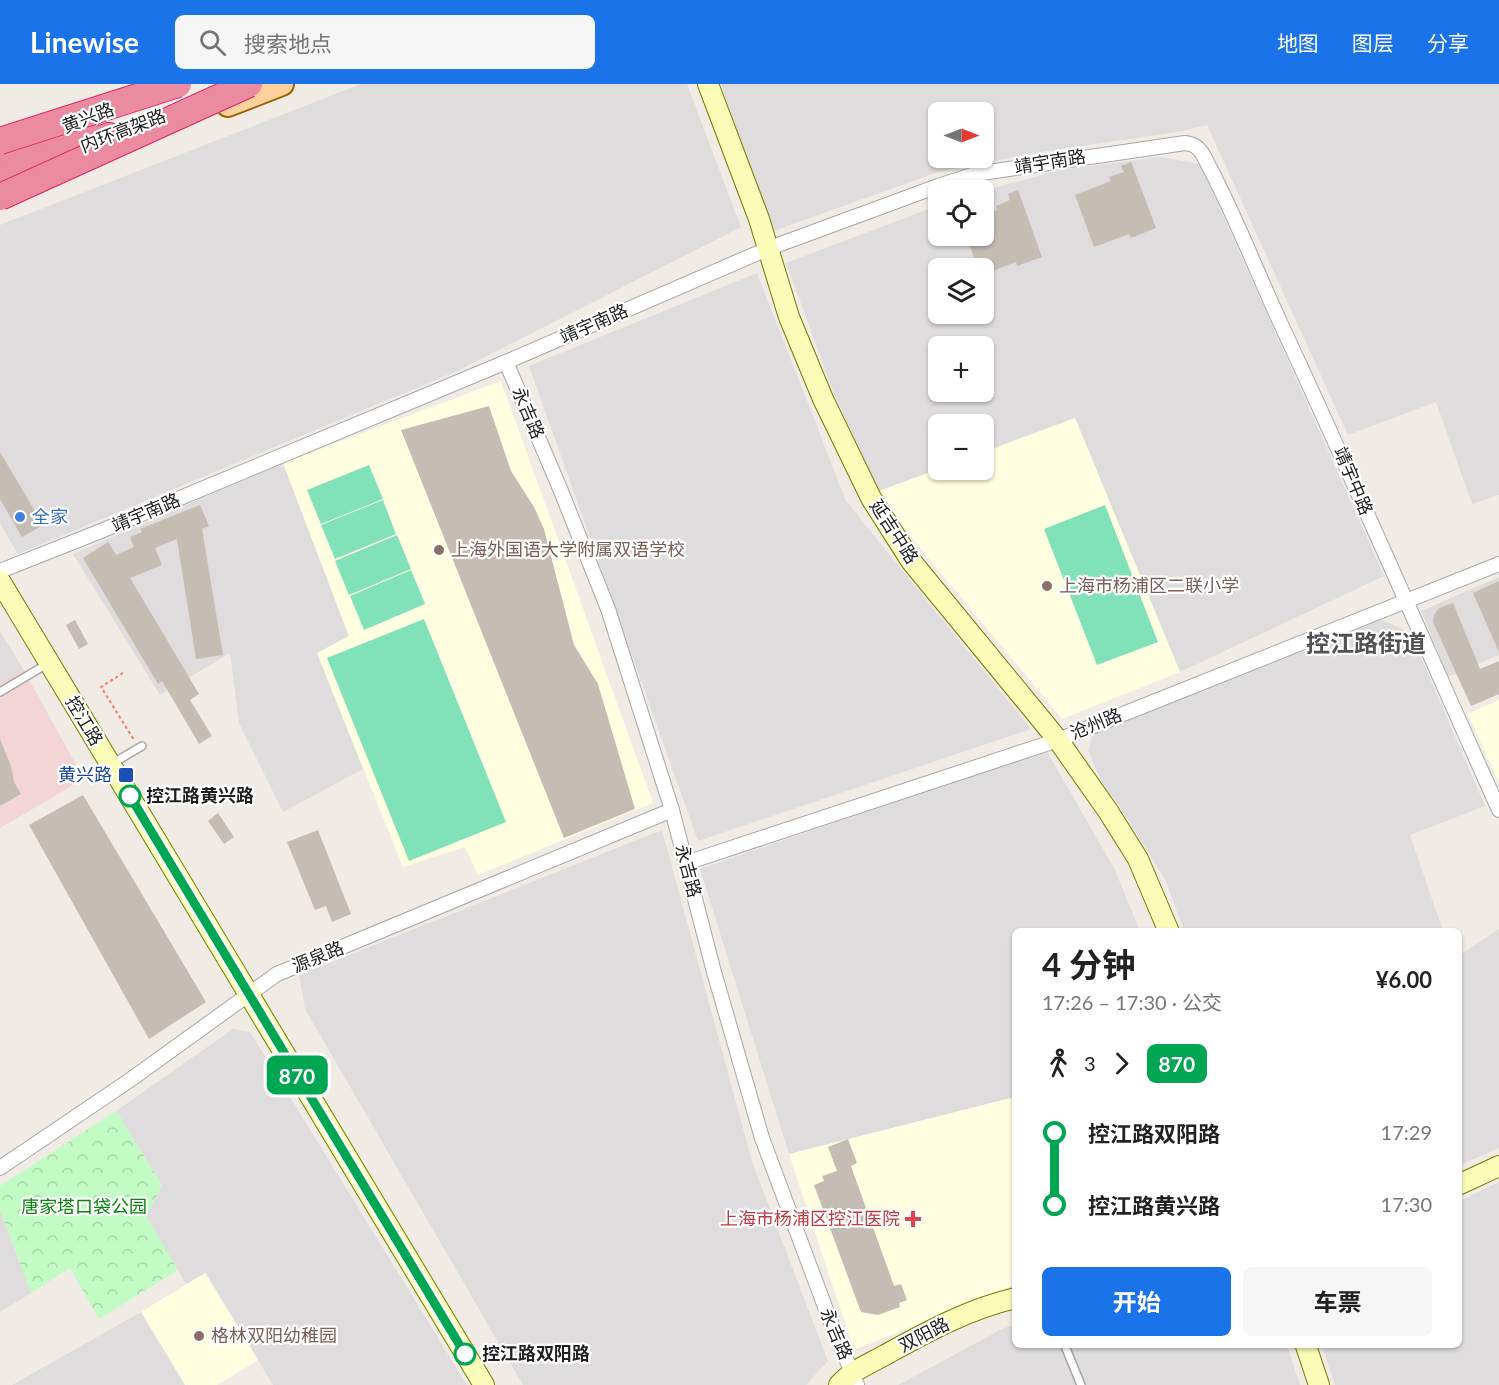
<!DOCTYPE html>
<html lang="zh">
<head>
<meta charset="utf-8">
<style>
	:root { --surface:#fff; --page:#f6f6f6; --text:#222; --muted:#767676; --accent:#1a73e8 }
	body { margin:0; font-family:Lato,"Noto Sans SC",sans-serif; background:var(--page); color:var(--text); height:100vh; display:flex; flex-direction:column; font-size:22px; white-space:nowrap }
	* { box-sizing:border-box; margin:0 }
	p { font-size:20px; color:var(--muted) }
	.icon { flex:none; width:33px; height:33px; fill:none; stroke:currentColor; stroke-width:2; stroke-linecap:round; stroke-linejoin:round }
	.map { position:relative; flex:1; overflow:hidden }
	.drawer { position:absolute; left:1012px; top:844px; width:450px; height:420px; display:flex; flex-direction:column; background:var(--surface); border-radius:9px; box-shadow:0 2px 4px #0004 }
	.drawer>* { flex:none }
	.badge { padding:0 12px; border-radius:9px; font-size:21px; line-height:39px }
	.needle { width:39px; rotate:90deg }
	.buttons { position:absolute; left:928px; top:18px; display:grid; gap:12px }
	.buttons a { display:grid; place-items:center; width:66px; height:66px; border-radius:9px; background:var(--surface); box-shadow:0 2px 4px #0004; font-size:30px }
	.map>.badge { position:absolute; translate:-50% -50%; box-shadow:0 0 0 3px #fff }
	.legs { display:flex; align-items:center; gap:9px; height:66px; padding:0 30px; font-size:20px }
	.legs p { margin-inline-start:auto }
	.summary { display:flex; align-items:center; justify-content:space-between; height:102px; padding:0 30px }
	h1 { font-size:33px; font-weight:700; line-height:45px }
	.button { display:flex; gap:12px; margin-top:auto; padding:12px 30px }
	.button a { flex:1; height:69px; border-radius:9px; background:var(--accent); color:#fff; font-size:24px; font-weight:700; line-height:69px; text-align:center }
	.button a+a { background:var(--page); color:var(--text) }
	ul { padding:0 30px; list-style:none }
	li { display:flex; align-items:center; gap:21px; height:72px; font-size:22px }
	li i { display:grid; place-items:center; width:9px; height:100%; margin:0 8px; background:currentColor }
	li i::after { content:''; width:15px; height:15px; margin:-8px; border:4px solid; border-radius:50%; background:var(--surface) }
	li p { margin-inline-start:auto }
	li:first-child i { background:linear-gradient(#0000 50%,currentColor 0) }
	li:last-child i { background:linear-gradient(currentColor 50%,#0000 0) }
	header { display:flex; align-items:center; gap:36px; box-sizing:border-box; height:84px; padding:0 30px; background:var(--accent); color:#fff }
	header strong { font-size:28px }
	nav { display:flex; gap:33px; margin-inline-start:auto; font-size:21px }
	.search { width:420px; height:54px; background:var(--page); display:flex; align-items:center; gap:15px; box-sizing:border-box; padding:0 21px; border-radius:9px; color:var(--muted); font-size:22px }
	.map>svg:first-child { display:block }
</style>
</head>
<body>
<header>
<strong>Linewise</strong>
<div class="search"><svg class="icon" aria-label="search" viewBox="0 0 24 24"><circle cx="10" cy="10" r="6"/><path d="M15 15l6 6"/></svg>搜索地点</div>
<nav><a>地图</a><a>图层</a><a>分享</a></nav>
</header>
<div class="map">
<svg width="1499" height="1301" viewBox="0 0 1499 1301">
	<defs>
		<pattern id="park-crowns" width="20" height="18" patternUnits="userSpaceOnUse" patternTransform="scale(1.5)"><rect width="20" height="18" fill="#c2fbc4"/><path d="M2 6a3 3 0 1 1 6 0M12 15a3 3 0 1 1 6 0" fill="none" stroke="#a6d7a8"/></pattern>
	</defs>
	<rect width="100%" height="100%" fill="#f0ece5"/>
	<!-- residential -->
	<g fill="#dedcdc" fill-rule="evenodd">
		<path d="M 361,0 L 687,0 L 741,143 L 457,287 L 18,470 L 0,440 L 0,141 Z"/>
		<path d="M 721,0 L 1499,0 L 1499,411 L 1472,420 L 1436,318 L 1348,351 L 1207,41 L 1177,48 L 1041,68 L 938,88 L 771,148 ZM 939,28 L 984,28 L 984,74 L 939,74 Z"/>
		<path d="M 1160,73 L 1200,80 L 1384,492 L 1180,588 L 1075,334 L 984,368 L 984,340 L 939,340 L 939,385 L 879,407 L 834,310 L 786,179 L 939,121 L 939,152 L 984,152 L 984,107 L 1060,86 ZM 939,184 L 984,184 L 984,230 L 939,230 ZM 939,262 L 984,262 L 984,308 L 939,308 Z"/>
		<path d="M 757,189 L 846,417 L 1031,645 L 698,757 L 529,282 Z"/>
		<path d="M 283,379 L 349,553 L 317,569 L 363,685 L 283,728 L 239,639 L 230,569 L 160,611 L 73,470 Z"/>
		<path d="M 1499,493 L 1499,571 L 1448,593 L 1421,527 Z"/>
		<path d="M 1377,534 L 1410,548 L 1485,722 L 1410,751 L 1443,847 L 1184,847 L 1165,795 L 1118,720 L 1104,703 L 1094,681 L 1088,666 L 1093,648 Z"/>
		<path d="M 0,547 L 23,585 L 0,598 Z"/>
		<path d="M 1046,666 L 1114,784 L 1140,847 L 1016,848 L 1015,1013 L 789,1070 L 700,785 Z"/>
		<path d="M 662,746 L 753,1081 L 828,1277 L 806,1301 L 523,1301 L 305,925 L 299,891 Z"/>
		<path d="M 1499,845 L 1499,1064 L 1460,1081 L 1460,871 Z"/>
		<path d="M 233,945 L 250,948 L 467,1301 L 273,1301 L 206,1189 L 186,1200 L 146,1132 L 162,1101 L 116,1027 Z"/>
		<path d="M 1499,1098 L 1499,1301 L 1335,1301 L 1322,1262 L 1460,1262 L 1460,1117 Z"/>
		<path d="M 0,1126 L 31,1209 L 0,1228 Z"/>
		<path d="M 141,1228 L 185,1301 L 12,1301 Z"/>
		<path d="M 1015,1241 L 1016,1262 L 1287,1262 L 1300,1301 L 898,1301 L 1004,1244 Z"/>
	</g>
	<!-- commercial -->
	<path fill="#f2d5d4" d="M 23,585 L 84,695 L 0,744 L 0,598 Z"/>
	<!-- education -->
	<g fill="#fffee0">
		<path d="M 501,297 L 653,719 L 478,791 L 465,763 L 403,783 L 317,569 L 349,552 L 283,379 Z"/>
		<path d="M 1075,334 L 1180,588 L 1062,635 L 915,458 L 879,407 L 939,385 L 984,386 L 984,368 Z"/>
		<path d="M 1499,616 L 1499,699 L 1468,630 Z"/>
		<path d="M 1015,1013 L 1015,1201 L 854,1266 L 789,1070 Z"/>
		<path d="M 205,1189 L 258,1276 L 217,1301 L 185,1301 L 141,1228 Z"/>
	</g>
	<!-- park -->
	<path fill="url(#park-crowns)" d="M 116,1027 L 162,1101 L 146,1132 L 178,1186 L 99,1235 L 70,1184 L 31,1209 L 0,1126 L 0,1102 Z"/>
	<!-- pitch -->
	<g fill="#81e2ba">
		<path d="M 369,381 L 383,415 L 321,440 L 307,406 Z"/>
		<path d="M 383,416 L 396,450 L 335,475 L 321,441 Z"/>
		<path d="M 1105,421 L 1158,558 L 1097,581 L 1044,445 Z"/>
		<path d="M 397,451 L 411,485 L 349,511 L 335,477 Z"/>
		<path d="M 411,486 L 425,520 L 364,546 L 350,512 Z"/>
		<path d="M 424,535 L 506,738 L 409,777 L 327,574 Z"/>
	</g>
	<!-- building -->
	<g fill="#c5bcb4">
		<path d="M 1131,78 L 1156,144 L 1131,154 L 1129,150 L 1094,163 L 1075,111 L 1111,97 L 1109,93 L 1124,88 L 1121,82 Z"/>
		<path d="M 1018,106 L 1042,173 L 1017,182 L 1016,178 L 984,190 L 984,184 L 978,184 L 966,152 L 984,152 L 984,131 L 997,126 L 996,122 L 1010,116 L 1008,110 Z"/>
		<path d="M 489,322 L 511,387 L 534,423 L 544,445 L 574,561 L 598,600 L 635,725 L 564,754 L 401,346 Z"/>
		<path d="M 0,368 L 43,441 L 22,453 L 0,415 Z"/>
		<path d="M 200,421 L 209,442 L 202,445 L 223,571 L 196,575 L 177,455 L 155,464 L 162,481 L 130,494 L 199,610 L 190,616 L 212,652 L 199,660 L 162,597 L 158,600 L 83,474 L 108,458 L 116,471 L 134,463 L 130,453 L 142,448 L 140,445 Z"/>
		<path d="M 1499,497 L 1499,568 L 1473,509 Z"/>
		<path d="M 1453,519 L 1480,585 L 1499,577 L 1499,610 L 1471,622 L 1433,538 L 1434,531 L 1439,524 Z"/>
		<path d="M 75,536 L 88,560 L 79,565 L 66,541 Z"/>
		<path d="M 0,655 L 11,682 L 14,698 L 21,710 L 0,722 Z"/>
		<path d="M 83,711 L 206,918 L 149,955 L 29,741 Z"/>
		<path d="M 218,729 L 234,753 L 224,760 L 208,737 Z"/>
		<path d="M 318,746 L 351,830 L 332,838 L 326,822 L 315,826 L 287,758 Z"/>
		<path d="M 848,1055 L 857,1079 L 851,1082 L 894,1202 L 901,1200 L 907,1216 L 899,1219 L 900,1223 L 878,1231 L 861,1228 L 814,1101 L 824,1097 L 822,1092 L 837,1087 L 828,1063 Z"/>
	</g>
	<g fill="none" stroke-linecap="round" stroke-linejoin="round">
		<defs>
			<g id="lane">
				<path d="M 0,608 L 47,580"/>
				<path d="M 113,679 L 142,662"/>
				<path d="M 1065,1262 L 1081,1301"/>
			</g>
			<g id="street">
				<path d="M 506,278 L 561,407 L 608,525 L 672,726 L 714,888 L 762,1054 L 828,1231 L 857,1301"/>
				<path d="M 0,487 L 101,447 L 506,278 L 767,165 L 938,102 L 975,90 L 1185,59 C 1193,60 1197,62 1202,69 C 1232,123 1254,182 1280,238 C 1355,399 1426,563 1499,726"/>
				<path d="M 686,779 L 1058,656 L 1499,480"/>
				<path d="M 0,1084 L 130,996 L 277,890 L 672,726"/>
			</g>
			<g id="secondary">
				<path d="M 708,0 L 759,135 L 789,233 L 823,315 L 871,414 L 911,477 L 1058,656 L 1108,727 L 1138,775 L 1169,848"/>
				<path d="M 0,497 L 484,1301"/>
				<path d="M 1460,1100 L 1499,1082"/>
				<path d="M 1306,1262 L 1319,1301"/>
				<path d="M 839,1301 C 851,1287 869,1280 885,1271 C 927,1248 968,1225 1016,1214"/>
			</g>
			<path id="primary" d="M 228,21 L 282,0"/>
			<g id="highway">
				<path d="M 0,73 L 85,41"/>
				<path d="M 0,93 L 109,52"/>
			</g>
		</defs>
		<!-- lane casing -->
		<use href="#lane" stroke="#a6a6a6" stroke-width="10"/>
		<!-- street casing -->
		<use href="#street" stroke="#a6a6a6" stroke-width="16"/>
		<!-- secondary casing -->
		<use href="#secondary" stroke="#727c01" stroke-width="22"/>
		<!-- primary casing -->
		<use href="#primary" stroke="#9b6300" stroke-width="26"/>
		<!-- highway casing -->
		<use href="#highway" stroke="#e11f68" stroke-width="28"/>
		<!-- path -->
		<path stroke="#ff7368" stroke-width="2" stroke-dasharray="3 3" stroke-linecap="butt" d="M 123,589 L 101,603 L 134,656"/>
		<!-- lane -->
		<use href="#lane" stroke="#fff" stroke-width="7"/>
		<!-- street -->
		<use href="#street" stroke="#fff" stroke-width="14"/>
		<!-- secondary -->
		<use href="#secondary" stroke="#fafcb8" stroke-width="20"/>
		<!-- primary -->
		<use href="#primary" stroke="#ffd19c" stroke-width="22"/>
		<!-- highway -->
		<use href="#highway" stroke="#ea8b9f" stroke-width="26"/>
		<defs>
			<g id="highway-bridge">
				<path d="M 0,57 L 178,0"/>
				<path d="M 0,113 L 249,0"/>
			</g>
		</defs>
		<!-- highway-bridge casing -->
		<use href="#highway-bridge" stroke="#e11f68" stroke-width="28" stroke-linecap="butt"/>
		<!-- highway-bridge -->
		<use href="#highway-bridge" stroke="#ea8b9f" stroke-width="26"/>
	</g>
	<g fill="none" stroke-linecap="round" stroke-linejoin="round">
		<defs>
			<path id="line-1" d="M 130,712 L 465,1270"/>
		</defs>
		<!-- line-1 casing -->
		<use href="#line-1" stroke="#fff" stroke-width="14"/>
		<!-- line-1 -->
		<use href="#line-1" stroke="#00a651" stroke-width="9"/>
	</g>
	<!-- markers -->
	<circle fill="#3f7fe0" stroke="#fff" stroke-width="2" cx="20" cy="433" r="6"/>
	<g fill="#8d6e63" stroke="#fff" stroke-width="2">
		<circle cx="439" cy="466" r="6"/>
		<circle cx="1047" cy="502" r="6"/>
		<circle cx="199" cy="1252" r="6"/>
	</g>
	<rect fill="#1a4fb4" stroke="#fff" stroke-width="2" x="118" y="683" width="16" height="16" rx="3"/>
	<g fill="#fff" stroke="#00a651" stroke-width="3">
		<circle cx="130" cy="712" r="10"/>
		<circle cx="465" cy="1270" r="10"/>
	</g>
	<path fill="#e0444e" stroke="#fff" stroke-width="2" d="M910 1126h6v6h6v6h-6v6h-6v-6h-6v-6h6z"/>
	<g text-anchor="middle" stroke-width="4.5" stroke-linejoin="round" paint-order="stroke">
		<!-- street labels -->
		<g font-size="18" fill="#1f1f1f" stroke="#fff">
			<text transform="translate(88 34) rotate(-21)" y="6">黄兴路</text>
			<text transform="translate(123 47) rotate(-21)" y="6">内环高架路</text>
			<text transform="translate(1050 78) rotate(-9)" y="6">靖宇南路</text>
			<text transform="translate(594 240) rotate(-24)" y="6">靖宇南路</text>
			<text transform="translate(528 329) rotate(67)" y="6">永吉路</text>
			<text transform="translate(1353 397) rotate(67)" y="6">靖宇中路</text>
			<text transform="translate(146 429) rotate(-23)" y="6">靖宇南路</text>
			<text transform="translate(894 448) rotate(57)" y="6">延吉中路</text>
			<text transform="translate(84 637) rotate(59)" y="6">控江路</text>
			<text transform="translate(1096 640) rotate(-22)" y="6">沧州路</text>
			<text transform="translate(688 787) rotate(75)" y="6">永吉路</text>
			<text transform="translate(318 873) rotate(-22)" y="6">源泉路</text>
			<text transform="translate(836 1250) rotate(67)" y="6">永吉路</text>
			<text transform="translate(924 1251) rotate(-27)" y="6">双阳路</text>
		</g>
		<!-- shop labels -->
		<g font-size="18" fill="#366cbe" stroke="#fff" text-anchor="start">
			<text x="32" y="439">全家</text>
		</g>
		<!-- education labels -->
		<g font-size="18" fill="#785e54" stroke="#fff" text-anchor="start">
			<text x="451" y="472">上海外国语大学附属双语学校</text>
			<text x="1059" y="508">上海市杨浦区二联小学</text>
			<text x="211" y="1258">格林双阳幼稚园</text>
		</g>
		<!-- transit labels -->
		<g font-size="18" fill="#164399" stroke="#fff" text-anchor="end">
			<text x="112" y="697">黄兴路</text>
		</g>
		<!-- stop labels -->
		<g font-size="18" font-weight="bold" fill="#1f1f1f" stroke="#fff" text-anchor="start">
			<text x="146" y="718">控江路黄兴路</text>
			<text x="482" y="1276">控江路双阳路</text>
		</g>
		<!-- park labels -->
		<g font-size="18" fill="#08830e" stroke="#fff">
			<text x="84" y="1129">唐家塔口袋公园</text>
		</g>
		<!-- health labels -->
		<g font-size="18" fill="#be3a42" stroke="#fff" text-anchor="end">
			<text x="900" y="1141">上海市杨浦区控江医院</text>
		</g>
		<!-- district labels -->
		<g font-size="24" font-weight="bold" fill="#525252" stroke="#fff">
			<text x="1366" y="568">控江路街道</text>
		</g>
	</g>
</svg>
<div class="buttons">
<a><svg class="needle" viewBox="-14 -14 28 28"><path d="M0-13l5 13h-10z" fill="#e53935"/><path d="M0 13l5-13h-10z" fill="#767676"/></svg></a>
<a><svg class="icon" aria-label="locate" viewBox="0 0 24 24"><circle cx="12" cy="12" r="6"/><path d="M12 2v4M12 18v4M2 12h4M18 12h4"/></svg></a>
<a><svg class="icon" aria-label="layers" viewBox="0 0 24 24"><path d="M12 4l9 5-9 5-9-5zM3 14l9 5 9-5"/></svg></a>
<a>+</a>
<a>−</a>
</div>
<b class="badge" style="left:297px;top:991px;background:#00a651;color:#fff">870</b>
<section class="drawer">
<div class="summary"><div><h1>4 分钟</h1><p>17:26 – 17:30 · 公交</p></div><b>¥6.00</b></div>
<div class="legs"><svg class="icon" aria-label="walk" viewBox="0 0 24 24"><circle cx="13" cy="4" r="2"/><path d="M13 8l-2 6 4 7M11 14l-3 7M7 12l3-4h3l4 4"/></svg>3<svg class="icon" aria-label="forward" viewBox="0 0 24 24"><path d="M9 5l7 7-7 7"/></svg><b class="badge" style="background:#00a651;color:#fff">870</b></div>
<ul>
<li><i style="color:#00a651"></i><b>控江路双阳路</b><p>17:29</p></li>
<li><i style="color:#00a651"></i><b>控江路黄兴路</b><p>17:30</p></li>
</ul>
<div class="button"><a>开始</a><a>车票</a></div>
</section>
</div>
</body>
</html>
